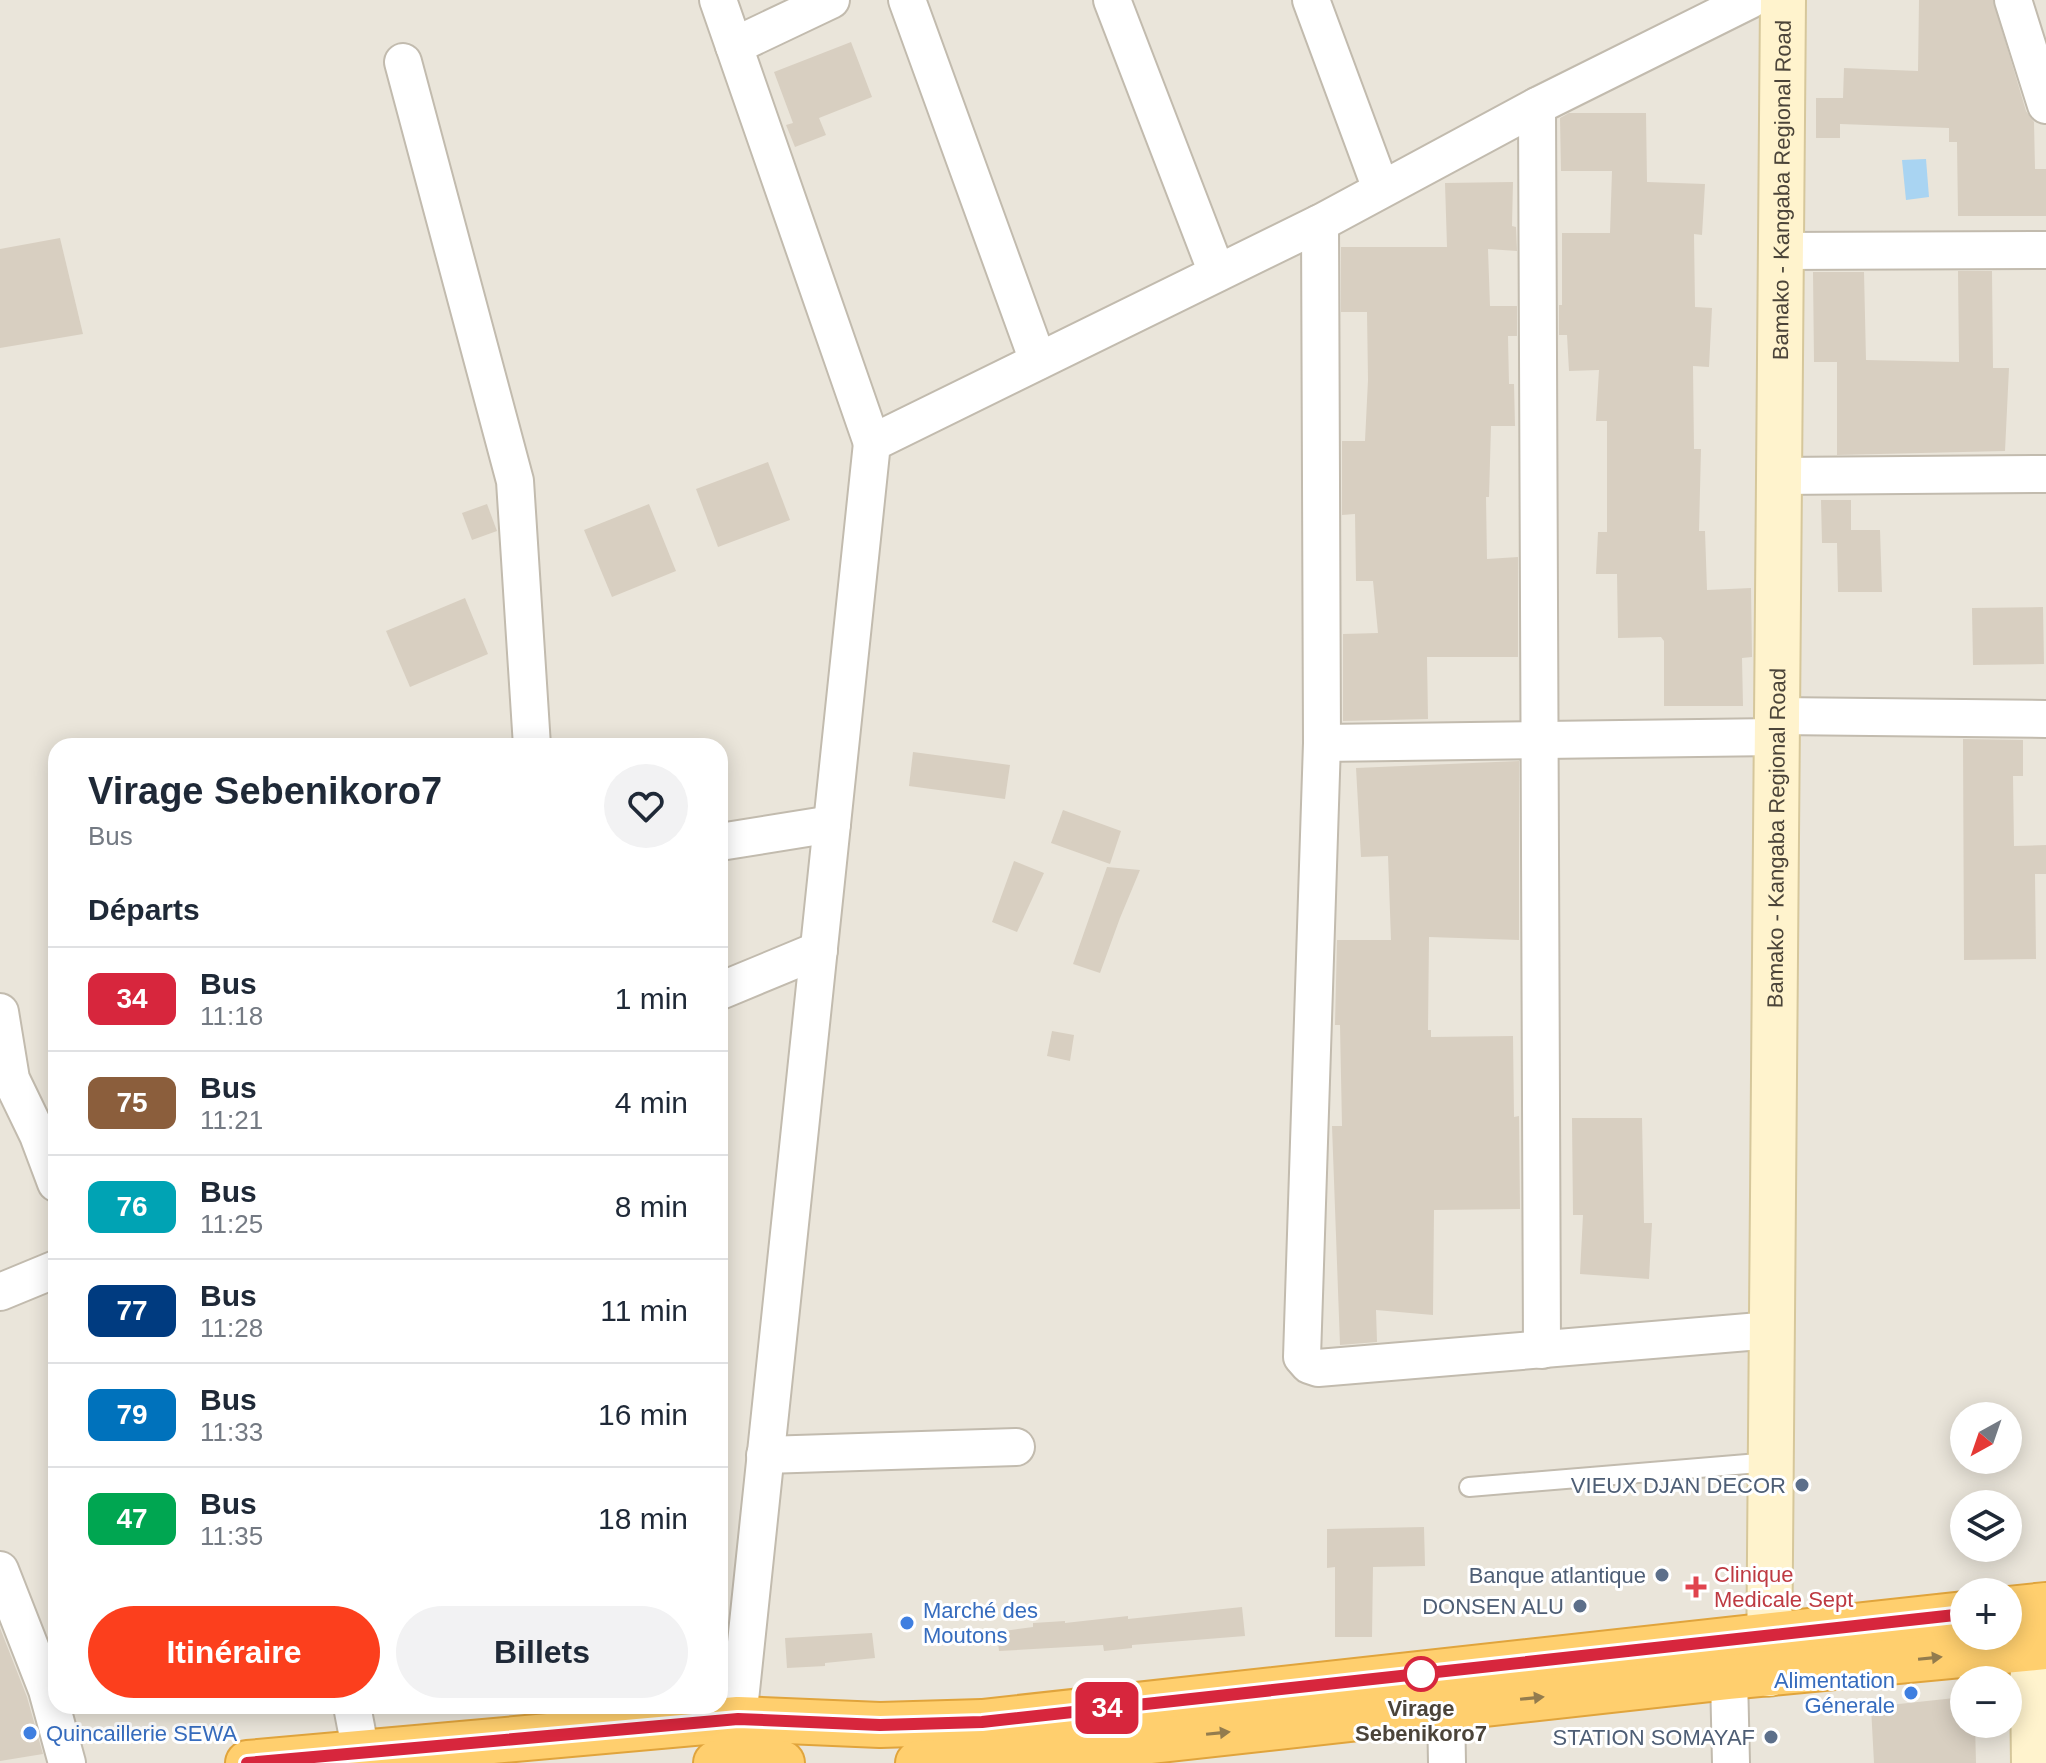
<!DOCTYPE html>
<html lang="fr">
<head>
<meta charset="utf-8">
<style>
	:root { --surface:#fff; --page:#f2f2f3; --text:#1f2937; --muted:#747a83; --line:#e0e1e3; --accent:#fc3f1d }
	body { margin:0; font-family:Helvetica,sans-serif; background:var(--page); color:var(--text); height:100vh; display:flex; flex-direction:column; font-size:30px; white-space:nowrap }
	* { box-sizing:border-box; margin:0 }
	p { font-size:26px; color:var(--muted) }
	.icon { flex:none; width:44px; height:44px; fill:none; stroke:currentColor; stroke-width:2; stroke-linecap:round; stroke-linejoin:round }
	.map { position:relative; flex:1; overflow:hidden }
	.drawer { position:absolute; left:48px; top:738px; width:680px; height:976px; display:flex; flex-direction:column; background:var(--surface); border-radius:24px; box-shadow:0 4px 20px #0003 }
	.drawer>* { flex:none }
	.badge { padding:0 16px; border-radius:12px; font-size:28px; line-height:52px }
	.needle { width:52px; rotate:220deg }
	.fabs { position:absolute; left:1950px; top:1402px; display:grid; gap:16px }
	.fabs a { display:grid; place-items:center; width:72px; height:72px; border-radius:50%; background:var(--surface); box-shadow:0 4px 20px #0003; font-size:40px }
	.map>.badge { position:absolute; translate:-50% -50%; box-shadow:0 0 0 4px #fff }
	h2 { padding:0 40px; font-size:30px; line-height:72px }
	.round { display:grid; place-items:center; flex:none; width:84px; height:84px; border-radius:42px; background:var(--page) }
	.head { display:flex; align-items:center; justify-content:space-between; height:136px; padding:0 40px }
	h1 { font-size:38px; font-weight:700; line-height:60px }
	.action { display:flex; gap:16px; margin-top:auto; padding:16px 40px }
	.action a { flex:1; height:92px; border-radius:48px; background:var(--accent); color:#fff; font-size:32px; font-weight:700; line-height:92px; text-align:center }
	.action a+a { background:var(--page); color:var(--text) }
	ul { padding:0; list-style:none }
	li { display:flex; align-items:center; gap:24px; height:104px; padding:0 40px; border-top:2px solid var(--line) }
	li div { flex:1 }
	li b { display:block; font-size:30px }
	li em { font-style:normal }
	li .badge { min-width:88px; font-weight:700; text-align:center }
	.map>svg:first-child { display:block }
</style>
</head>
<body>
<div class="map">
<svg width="2046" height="1763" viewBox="0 0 2046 1763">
	<rect width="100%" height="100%" fill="#f6f3ec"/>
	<!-- residential -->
	<path fill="#eae5da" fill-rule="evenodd" d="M 0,0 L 2046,0 L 2046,1763 L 0,1763 ZM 56,746 L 720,746 L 720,1706 L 56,1706 ZM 1964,1416 L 2008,1416 L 2008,1460 L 1964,1460 ZM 1964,1504 L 2008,1504 L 2008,1548 L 1964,1548 ZM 1964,1592 L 2008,1592 L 2008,1636 L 1964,1636 ZM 1964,1680 L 2008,1680 L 2008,1724 L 1964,1724 Z"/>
	<!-- water -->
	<path fill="#a9d4f2" d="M 1926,159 L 1929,197 L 1906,200 L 1902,160 Z"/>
	<!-- building -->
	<g fill="#d8cfc1">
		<path d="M 1919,0 L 1993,0 L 2026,111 L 2034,122 L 2035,169 L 2046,169 L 2046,216 L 1958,216 L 1957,142 L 1949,142 L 1949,128 L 1840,124 L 1840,138 L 1816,138 L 1816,98 L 1843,98 L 1844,68 L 1918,71 Z"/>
		<path d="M 851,42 L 872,97 L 819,118 L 826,135 L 795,147 L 786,125 L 793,123 L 774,72 Z"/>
		<path d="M 1569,113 L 1646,113 L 1647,182 L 1705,184 L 1702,235 L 1694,234 L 1695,307 L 1712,308 L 1709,367 L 1693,366 L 1694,449 L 1701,449 L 1699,531 L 1705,531 L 1707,590 L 1751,588 L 1752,657 L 1742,658 L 1743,706 L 1664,706 L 1664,641 L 1661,637 L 1618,638 L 1617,574 L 1596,574 L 1598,532 L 1607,532 L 1607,421 L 1596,421 L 1599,370 L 1569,371 L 1567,335 L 1559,335 L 1559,305 L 1562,305 L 1562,233 L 1610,233 L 1612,171 L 1561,171 L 1560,118 Z"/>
		<path d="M 1513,182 L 1512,226 L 1516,227 L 1517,251 L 1488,249 L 1490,306 L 1517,306 L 1517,336 L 1508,336 L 1509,384 L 1514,384 L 1515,426 L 1491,426 L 1489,497 L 1486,497 L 1487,559 L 1518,557 L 1518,657 L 1427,657 L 1428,719 L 1343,721 L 1343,634 L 1378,633 L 1373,581 L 1356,581 L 1355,514 L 1342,515 L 1342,441 L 1365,441 L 1368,380 L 1367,312 L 1341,312 L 1341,247 L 1447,247 L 1445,183 Z"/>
		<path d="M 60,238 L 83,334 L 0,348 L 0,249 Z"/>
		<path d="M 1958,271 L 1992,271 L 1993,368 L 2009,368 L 2005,451 L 1837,455 L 1837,362 L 1814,362 L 1813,272 L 1864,272 L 1866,360 L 1959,362 Z"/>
		<path d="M 768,462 L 790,520 L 718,547 L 696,489 Z"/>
		<path d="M 1821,500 L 1851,500 L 1851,530 L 1880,530 L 1882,592 L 1838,592 L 1837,543 L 1822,543 Z"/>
		<path d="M 487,504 L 497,531 L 472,540 L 462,513 Z"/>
		<path d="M 649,504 L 676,571 L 612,597 L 584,530 Z"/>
		<path d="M 465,598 L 488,654 L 410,687 L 386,631 Z"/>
		<path d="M 2043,607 L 2044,664 L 1973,665 L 1972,608 Z"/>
		<path d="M 1963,739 L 2023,740 L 2023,776 L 2013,776 L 2014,846 L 2046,845 L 2046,874 L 2035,874 L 2036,959 L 1964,960 Z"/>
		<path d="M 913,752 L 1010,765 L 1005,799 L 909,786 Z"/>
		<path d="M 1519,761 L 1519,940 L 1429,937 L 1428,1030 L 1431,1030 L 1431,1037 L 1513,1036 L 1514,1117 L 1519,1116 L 1520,1209 L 1434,1210 L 1433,1315 L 1376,1310 L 1377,1342 L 1340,1345 L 1332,1126 L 1342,1126 L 1340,1025 L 1335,1025 L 1337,940 L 1391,940 L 1388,856 L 1361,857 L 1356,768 Z"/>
		<path d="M 1063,810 L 1121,831 L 1110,864 L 1051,843 Z"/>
		<path d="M 1014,861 L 1044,873 L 1017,932 L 992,922 Z"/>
		<path d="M 1107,867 L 1140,870 L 1120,918 L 1100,973 L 1073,964 Z"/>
		<path d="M 1052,1031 L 1074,1035 L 1070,1061 L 1047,1056 Z"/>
		<path d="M 1572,1118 L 1642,1118 L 1644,1223 L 1652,1223 L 1649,1279 L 1580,1274 L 1583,1215 L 1573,1215 Z"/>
		<path d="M 1424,1527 L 1425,1566 L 1373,1567 L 1372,1637 L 1335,1637 L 1335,1567 L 1327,1568 L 1327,1529 Z"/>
		<path d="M 1242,1607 L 1245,1636 L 1132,1645 L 1132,1648 L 1104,1651 L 1103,1645 L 999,1651 L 997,1632 L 1033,1627 L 1033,1623 L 1065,1621 L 1065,1623 L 1128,1616 L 1128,1619 Z"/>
		<path d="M 0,1628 L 27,1697 L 43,1754 L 0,1761 Z"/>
		<path d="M 872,1633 L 875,1658 L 825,1663 L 825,1666 L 787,1668 L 785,1638 Z"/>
		<path d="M 1964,1697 L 1964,1724 L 1975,1724 L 1976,1763 L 1874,1763 L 1871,1707 Z"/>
	</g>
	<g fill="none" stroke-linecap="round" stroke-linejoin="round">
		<defs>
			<path id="lane" d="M 1469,1487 L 1771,1462"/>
			<g id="street">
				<path d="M 718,0 L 872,443"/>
				<path d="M 907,0 L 1038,361"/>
				<path d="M 1112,0 L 1217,273"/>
				<path d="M 1311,0 L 1381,189"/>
				<path d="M 2013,0 L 2046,105"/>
				<path d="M 734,46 L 831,0"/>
				<path d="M 403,62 L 515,481 L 532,746"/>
				<path d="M 1537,106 L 1542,1350"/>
				<path d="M 1320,223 L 1322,743 L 1302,1357 L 1309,1365 L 1318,1368 L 1772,1330"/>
				<path d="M 1779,251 L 2046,250"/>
				<path d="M 1778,476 L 2046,474"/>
				<path d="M 1777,716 L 2046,719"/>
				<path d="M 1322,743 L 1776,737"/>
				<path d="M 720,842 L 832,824"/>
				<path d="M 720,991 L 819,950"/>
				<path d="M 0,1012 L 11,1079 L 38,1135 L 56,1183"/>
				<path d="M 0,1292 L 56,1269"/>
				<path d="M 765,1455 L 1016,1447"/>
				<path d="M 0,1570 L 47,1690 L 67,1763"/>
				<path d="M 1729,1677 L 1731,1763"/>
				<path d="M 352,1706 L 361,1753"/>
				<path d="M 1446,1707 L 1447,1763"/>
				<path d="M 738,1719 L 872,443 L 1320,223 L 1537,106 L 1750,0"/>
			</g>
			<g id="secondary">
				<path d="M 2032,1609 L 2034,1763"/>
				<path id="s1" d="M 1769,1674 L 1783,0"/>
			</g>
			<g id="highway">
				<path d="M 2008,1609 L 2046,1605"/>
				<path d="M 248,1763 L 738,1719 L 880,1725 L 982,1722 L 1964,1614"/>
				<path d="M 716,1763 L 782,1763"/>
				<path d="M 918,1763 L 979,1760 L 1729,1677 L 2046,1647"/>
			</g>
		</defs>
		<!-- lane casing -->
		<use href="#lane" stroke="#c2bbae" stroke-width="22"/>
		<!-- street casing -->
		<use href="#street" stroke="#c2bbae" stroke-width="40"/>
		<!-- secondary casing -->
		<use href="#secondary" stroke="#d6c79b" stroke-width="48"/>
		<!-- highway casing -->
		<use href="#highway" stroke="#e0a43c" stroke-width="48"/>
		<!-- lane -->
		<use href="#lane" stroke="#fff" stroke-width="18"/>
		<!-- street -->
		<use href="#street" stroke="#fff" stroke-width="36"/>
		<!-- secondary -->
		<use href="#secondary" stroke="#fff3cd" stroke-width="44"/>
		<!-- highway -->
		<use href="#highway" stroke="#ffcf6e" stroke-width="44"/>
	</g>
	<!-- one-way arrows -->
	<defs><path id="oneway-solid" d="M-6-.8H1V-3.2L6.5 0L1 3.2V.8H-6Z" transform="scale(2)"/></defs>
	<g fill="#937c4e">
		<use href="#oneway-solid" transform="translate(1930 1658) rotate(-6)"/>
		<use href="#oneway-solid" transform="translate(1532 1698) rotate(-6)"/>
		<use href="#oneway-solid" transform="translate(1218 1733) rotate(-6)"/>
	</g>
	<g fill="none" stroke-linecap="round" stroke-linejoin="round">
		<defs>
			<path id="line" d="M 247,1763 L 738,1719 L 880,1725 L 982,1722 L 1964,1614"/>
		</defs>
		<!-- line casing -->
		<use href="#line" stroke="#fff" stroke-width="18"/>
		<!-- line -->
		<use href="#line" stroke="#d7263d" stroke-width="12"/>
	</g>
	<!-- markers -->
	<g fill="#5c6f8a" stroke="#fff" stroke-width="3">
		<circle cx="1802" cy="1485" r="8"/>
		<circle cx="1662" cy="1575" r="8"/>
		<circle cx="1580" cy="1606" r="8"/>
		<circle cx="1771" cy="1737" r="8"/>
	</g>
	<path fill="#e0444e" stroke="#fff" stroke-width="3" d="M1692 1575h8v8h8v8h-8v8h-8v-8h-8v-8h8z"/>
	<g fill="#3f7fe0" stroke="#fff" stroke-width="3">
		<circle cx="907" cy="1623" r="8"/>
		<circle cx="1911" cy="1693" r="8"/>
		<circle cx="30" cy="1733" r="8"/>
	</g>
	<circle fill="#fff" stroke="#d7263d" stroke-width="4" cx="1421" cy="1674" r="16"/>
	<g text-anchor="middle" stroke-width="6" stroke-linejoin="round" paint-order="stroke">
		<!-- street labels -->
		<g font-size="22" fill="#4b4439" stroke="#fff">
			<text dy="8" stroke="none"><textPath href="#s1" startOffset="1484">Bamako - Kangaba Regional Road</textPath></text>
			<text dy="8" stroke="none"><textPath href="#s1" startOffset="836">Bamako - Kangaba Regional Road</textPath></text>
		</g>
		<!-- service labels -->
		<g font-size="22" fill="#4e5e75" stroke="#fff" text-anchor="end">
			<text x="1786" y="1493">VIEUX DJAN DECOR</text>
			<text x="1646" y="1583">Banque atlantique</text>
			<text x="1564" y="1614">DONSEN ALU</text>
			<text x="1755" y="1745">STATION SOMAYAF</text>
		</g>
		<!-- health labels -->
		<g font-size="22" fill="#be3a42" stroke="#fff" text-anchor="start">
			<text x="1714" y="1582">Clinique<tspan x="1714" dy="25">Medicale Sept</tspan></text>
		</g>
		<!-- shop labels -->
		<g font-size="22" fill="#366cbe" stroke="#fff" text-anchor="start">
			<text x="923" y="1618">Marché des<tspan x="923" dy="25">Moutons</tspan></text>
			<text x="1895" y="1688" text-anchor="end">Alimentation<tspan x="1895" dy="25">Génerale</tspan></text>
			<text x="46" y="1741">Quincaillerie SEWA</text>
		</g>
		<!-- stop labels -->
		<g font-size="22" font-weight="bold" fill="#4b4439" stroke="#fff">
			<text x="1421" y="1716">Virage<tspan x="1421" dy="25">Sebenikoro7</tspan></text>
		</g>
	</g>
</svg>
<div class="fabs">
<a><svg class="needle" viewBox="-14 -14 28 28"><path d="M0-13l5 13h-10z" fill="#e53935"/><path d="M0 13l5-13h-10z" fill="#747a83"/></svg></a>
<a><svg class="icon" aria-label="layers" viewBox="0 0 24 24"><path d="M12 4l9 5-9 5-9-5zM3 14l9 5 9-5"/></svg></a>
<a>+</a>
<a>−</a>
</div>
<b class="badge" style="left:1107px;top:1708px;background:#d7263d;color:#fff">34</b>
<section class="drawer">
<div class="head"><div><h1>Virage Sebenikoro7</h1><p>Bus</p></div><a class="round"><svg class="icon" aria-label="heart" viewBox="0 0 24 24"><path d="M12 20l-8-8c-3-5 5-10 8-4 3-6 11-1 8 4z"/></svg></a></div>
<h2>Départs</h2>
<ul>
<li><span class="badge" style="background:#d7263d;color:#fff">34</span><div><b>Bus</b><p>11:18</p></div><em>1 min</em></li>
<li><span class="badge" style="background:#8b5e3c;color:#fff">75</span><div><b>Bus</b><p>11:21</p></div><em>4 min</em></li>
<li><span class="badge" style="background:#00a3b4;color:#fff">76</span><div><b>Bus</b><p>11:25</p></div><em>8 min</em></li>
<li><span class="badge" style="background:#003b80;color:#fff">77</span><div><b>Bus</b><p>11:28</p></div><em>11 min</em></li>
<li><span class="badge" style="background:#0072bc;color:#fff">79</span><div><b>Bus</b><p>11:33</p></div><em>16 min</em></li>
<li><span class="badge" style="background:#00a651;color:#fff">47</span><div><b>Bus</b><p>11:35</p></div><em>18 min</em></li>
</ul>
<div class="action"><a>Itinéraire</a><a>Billets</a></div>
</section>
</div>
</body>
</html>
